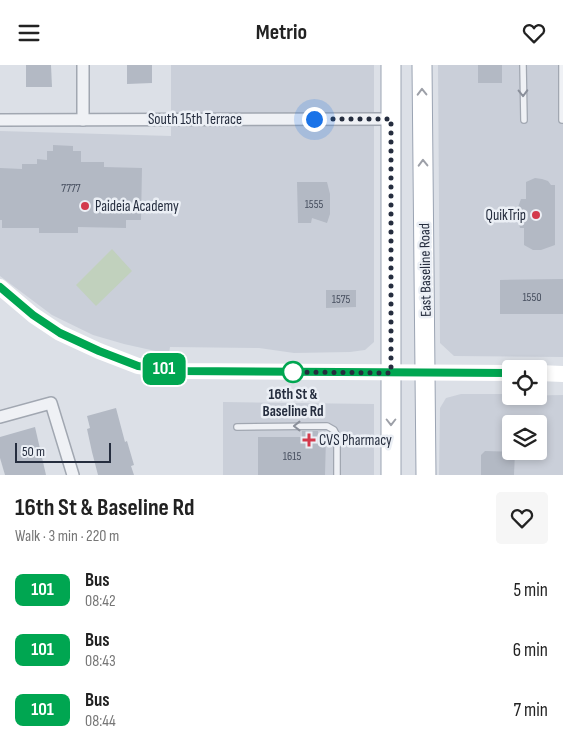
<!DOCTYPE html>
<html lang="en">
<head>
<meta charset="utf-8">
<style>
	:root { --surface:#fff; --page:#f6f6f6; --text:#222; --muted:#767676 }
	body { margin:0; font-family:"Sofia Sans Condensed",sans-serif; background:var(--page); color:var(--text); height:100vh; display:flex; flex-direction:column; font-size:19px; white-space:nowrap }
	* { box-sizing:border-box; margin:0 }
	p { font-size:16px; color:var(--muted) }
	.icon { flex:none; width:28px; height:28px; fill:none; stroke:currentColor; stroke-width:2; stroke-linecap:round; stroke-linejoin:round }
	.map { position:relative; height:410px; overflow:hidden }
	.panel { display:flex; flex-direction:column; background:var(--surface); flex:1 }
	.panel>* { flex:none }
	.badge { padding:0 10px; border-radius:8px; font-size:18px; line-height:32px }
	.tools { position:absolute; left:502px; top:295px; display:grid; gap:10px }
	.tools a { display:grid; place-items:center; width:45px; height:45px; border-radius:5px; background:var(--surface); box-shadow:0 2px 8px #0003; font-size:25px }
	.scale { position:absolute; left:15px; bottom:12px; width:96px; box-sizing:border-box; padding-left:5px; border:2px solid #252d3e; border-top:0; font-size:14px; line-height:18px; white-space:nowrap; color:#252d3e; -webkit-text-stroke:4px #ebeff5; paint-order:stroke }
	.you { position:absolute; width:25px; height:25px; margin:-12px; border:4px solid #fff; border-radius:50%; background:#1a73e8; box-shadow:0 0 0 8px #1a73e833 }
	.map>.badge { position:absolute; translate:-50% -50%; box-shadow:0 0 0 2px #fff }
	.round { display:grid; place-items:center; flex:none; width:52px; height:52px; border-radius:5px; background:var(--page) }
	.head { display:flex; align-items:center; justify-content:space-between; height:85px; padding:0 15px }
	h1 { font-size:24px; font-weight:700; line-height:38px }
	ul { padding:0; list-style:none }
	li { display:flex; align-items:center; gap:15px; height:60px; padding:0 15px }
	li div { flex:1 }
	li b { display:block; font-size:19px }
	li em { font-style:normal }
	li .badge { min-width:55px; font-weight:700; text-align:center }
	header { display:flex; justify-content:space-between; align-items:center; height:65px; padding:0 15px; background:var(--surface); font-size:22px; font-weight:700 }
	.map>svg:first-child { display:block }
</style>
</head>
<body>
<header><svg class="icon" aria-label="menu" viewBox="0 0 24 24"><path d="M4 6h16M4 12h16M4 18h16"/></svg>Metrio<svg class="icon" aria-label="heart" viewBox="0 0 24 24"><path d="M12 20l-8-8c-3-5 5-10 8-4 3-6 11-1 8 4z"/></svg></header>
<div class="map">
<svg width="563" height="410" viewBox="0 0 563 410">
	<rect width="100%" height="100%" fill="#dce0e7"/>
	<!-- built -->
	<g fill="#cacfd9" fill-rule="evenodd">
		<path d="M 171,0 L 374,0 L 374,277 L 365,285 L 350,287 L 294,288 L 259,283 L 170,282 L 169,288 L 160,287 L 124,279 L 93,270 L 52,250 L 0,211 L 0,66 L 171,71 Z"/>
		<path d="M 438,0 L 563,0 L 563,292 L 454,291 L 440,278 Z"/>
		<path d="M 461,329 L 511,329 L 511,331 L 563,330 L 563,410 L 439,410 L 440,343 L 446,333 ZM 511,359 L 539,359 L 539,386 L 511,386 Z"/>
		<path d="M 223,337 L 374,339 L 374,410 L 223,410 Z"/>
	</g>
	<!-- green -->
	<path fill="#c1d1bd" d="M 112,184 L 132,206 L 96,241 L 76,220 Z"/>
	<!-- building -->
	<g fill="#b3b9c4">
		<path d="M 26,0 L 51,0 L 52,22 L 26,22 Z"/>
		<path d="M 127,0 L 152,0 L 152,18 L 127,19 Z"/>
		<rect x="478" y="0" width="24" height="18"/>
		<path d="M 53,80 L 73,81 L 73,86 L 81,86 L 81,97 L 104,97 L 104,102 L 142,103 L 141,155 L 126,155 L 126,163 L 78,162 L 78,168 L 39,168 L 39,163 L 2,163 L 2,155 L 0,155 L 0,103 L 22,104 L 22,99 L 37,99 L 37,94 L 47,95 L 47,86 L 53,86 Z"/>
		<path d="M 535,113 L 542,114 L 548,116 L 551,120 L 555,120 L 555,180 L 541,185 L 533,185 L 524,180 L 524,163 L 520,163 L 518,155 L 517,145 L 521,134 L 526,134 L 526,117 Z"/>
		<path d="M 297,117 L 327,117 L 330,129 L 330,149 L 327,158 L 312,153 L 311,158 L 298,158 Z"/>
		<path d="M 563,214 L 563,249 L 500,249 L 500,215 Z"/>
		<path d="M 326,225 L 356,225 L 356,242 L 326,243 Z"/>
		<path d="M 116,343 L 125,377 L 127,376 L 134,400 L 131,401 L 134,410 L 98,410 L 92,387 L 87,364 L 90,363 L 87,351 Z"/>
		<path d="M 35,362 L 46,410 L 5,410 L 0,393 L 0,372 Z"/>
		<path d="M 302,366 L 318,366 L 318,372 L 326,372 L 325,410 L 258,410 L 258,372 L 302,372 Z"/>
		<path d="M 485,386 L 515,387 L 514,410 L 481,410 L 481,390 Z"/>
	</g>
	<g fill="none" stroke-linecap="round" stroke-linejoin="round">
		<defs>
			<g id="service">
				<path d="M 523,0 L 524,55"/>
				<path d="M 562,0 L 562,55"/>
				<path d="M 237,362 L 327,361 L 334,365 L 337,371 L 337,410"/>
			</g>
			<g id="minor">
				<path d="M 83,0 L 83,55"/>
				<path d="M 0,55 L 391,54"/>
				<path d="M 0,352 L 51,338 L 73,410"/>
			</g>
			<g id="primary">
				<path d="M 391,0 L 391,410"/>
				<path d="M 422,0 L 426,410"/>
			</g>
		</defs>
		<!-- service casing -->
		<use href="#service" stroke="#a1a7b1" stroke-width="8"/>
		<!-- minor casing -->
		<use href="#minor" stroke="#a1a7b1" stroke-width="14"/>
		<!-- primary casing -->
		<use href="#primary" stroke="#9ba4b3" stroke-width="21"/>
		<!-- service -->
		<use href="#service" stroke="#eff1f5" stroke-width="5.5"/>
		<!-- minor -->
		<use href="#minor" stroke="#eff1f5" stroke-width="11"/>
		<!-- secondary -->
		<g stroke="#fff" stroke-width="16">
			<path d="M 0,222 L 33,250 L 60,268 L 99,286 L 138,301 L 179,306 L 511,308"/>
			<path d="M 539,308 L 563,309"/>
		</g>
		<!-- primary -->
		<use href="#primary" stroke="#fff" stroke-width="19"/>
	</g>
	<!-- one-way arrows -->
	<defs><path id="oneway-chevron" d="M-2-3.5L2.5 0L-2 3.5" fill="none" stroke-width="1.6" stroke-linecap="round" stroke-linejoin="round" transform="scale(1.25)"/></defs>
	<g stroke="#9da0a8">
		<use href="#oneway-chevron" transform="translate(422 27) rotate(-91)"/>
		<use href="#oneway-chevron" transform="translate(423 98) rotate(-91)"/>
		<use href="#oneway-chevron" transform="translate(391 357) rotate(90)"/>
	</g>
	<g stroke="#8a8f9a">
		<use href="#oneway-chevron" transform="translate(523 28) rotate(89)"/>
		<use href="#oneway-chevron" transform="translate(297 361) rotate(180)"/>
	</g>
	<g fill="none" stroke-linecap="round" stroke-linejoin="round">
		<defs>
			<path id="line" d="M 0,222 L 33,250 L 60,268 L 99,286 L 138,301 L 179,306 L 511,308"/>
		</defs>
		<!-- line casing -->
		<use href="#line" stroke="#fff" stroke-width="11"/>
		<!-- line -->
		<use href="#line" stroke="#00a651" stroke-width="8"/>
		<!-- walk -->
		<path stroke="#252d3e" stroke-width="5" stroke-dasharray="0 9" d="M 293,307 L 291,307 L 391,308 L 391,54 L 314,54"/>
	</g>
	<!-- markers -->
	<g fill="#d33a4d" stroke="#ebeff5" stroke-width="2">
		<circle cx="85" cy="141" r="5"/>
		<circle cx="536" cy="150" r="5"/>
		<path d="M306.5 367.5h5v5h5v5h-5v5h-5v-5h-5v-5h5z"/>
	</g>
	<circle fill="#fff" stroke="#00a651" stroke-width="2.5" cx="293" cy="307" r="10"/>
	<g text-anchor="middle" stroke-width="5" stroke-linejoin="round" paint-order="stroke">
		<!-- number labels -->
		<g font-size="12" fill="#485060">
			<text x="71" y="127">7777</text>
			<text x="314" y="143">1555</text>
			<text x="532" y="236">1550</text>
			<text x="341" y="238">1575</text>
			<text x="292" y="395">1615</text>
		</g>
		<!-- street labels -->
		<g font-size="15" fill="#252d3e" stroke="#ebeff5">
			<text x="195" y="59">South 15th Terrace</text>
			<text transform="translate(425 205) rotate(-91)" y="5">East Baseline Road</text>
		</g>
		<!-- poi labels -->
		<g font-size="15" fill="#252d3e" stroke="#ebeff5" text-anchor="start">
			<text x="95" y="146">Paideia Academy</text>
			<text x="526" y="155" text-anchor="end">QuikTrip</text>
			<text x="319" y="380">CVS Pharmacy</text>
		</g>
		<!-- stop labels -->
		<g font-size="15" font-weight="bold" fill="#252d3e" stroke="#ebeff5">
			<text x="293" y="334">16th St &amp;<tspan x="293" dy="17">Baseline Rd</tspan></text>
		</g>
	</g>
</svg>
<div class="tools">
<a><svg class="icon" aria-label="locate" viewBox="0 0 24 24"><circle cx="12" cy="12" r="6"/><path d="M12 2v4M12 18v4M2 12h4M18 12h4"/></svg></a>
<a><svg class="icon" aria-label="layers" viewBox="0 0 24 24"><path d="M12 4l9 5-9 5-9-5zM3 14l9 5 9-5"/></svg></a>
</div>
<div class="scale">50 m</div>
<div class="you" style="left:314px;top:54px"></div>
<b class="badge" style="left:164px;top:304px;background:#00a651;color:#fff">101</b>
</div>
<section class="panel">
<div class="head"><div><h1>16th St &amp; Baseline Rd</h1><p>Walk · 3 min · 220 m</p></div><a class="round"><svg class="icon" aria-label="heart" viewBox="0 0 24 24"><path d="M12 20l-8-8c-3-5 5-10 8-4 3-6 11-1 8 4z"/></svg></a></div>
<ul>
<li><span class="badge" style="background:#00a651;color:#fff">101</span><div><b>Bus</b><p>08:42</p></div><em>5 min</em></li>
<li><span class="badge" style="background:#00a651;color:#fff">101</span><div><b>Bus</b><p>08:43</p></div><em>6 min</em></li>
<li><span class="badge" style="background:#00a651;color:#fff">101</span><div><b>Bus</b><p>08:44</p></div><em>7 min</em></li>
</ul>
</section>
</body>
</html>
